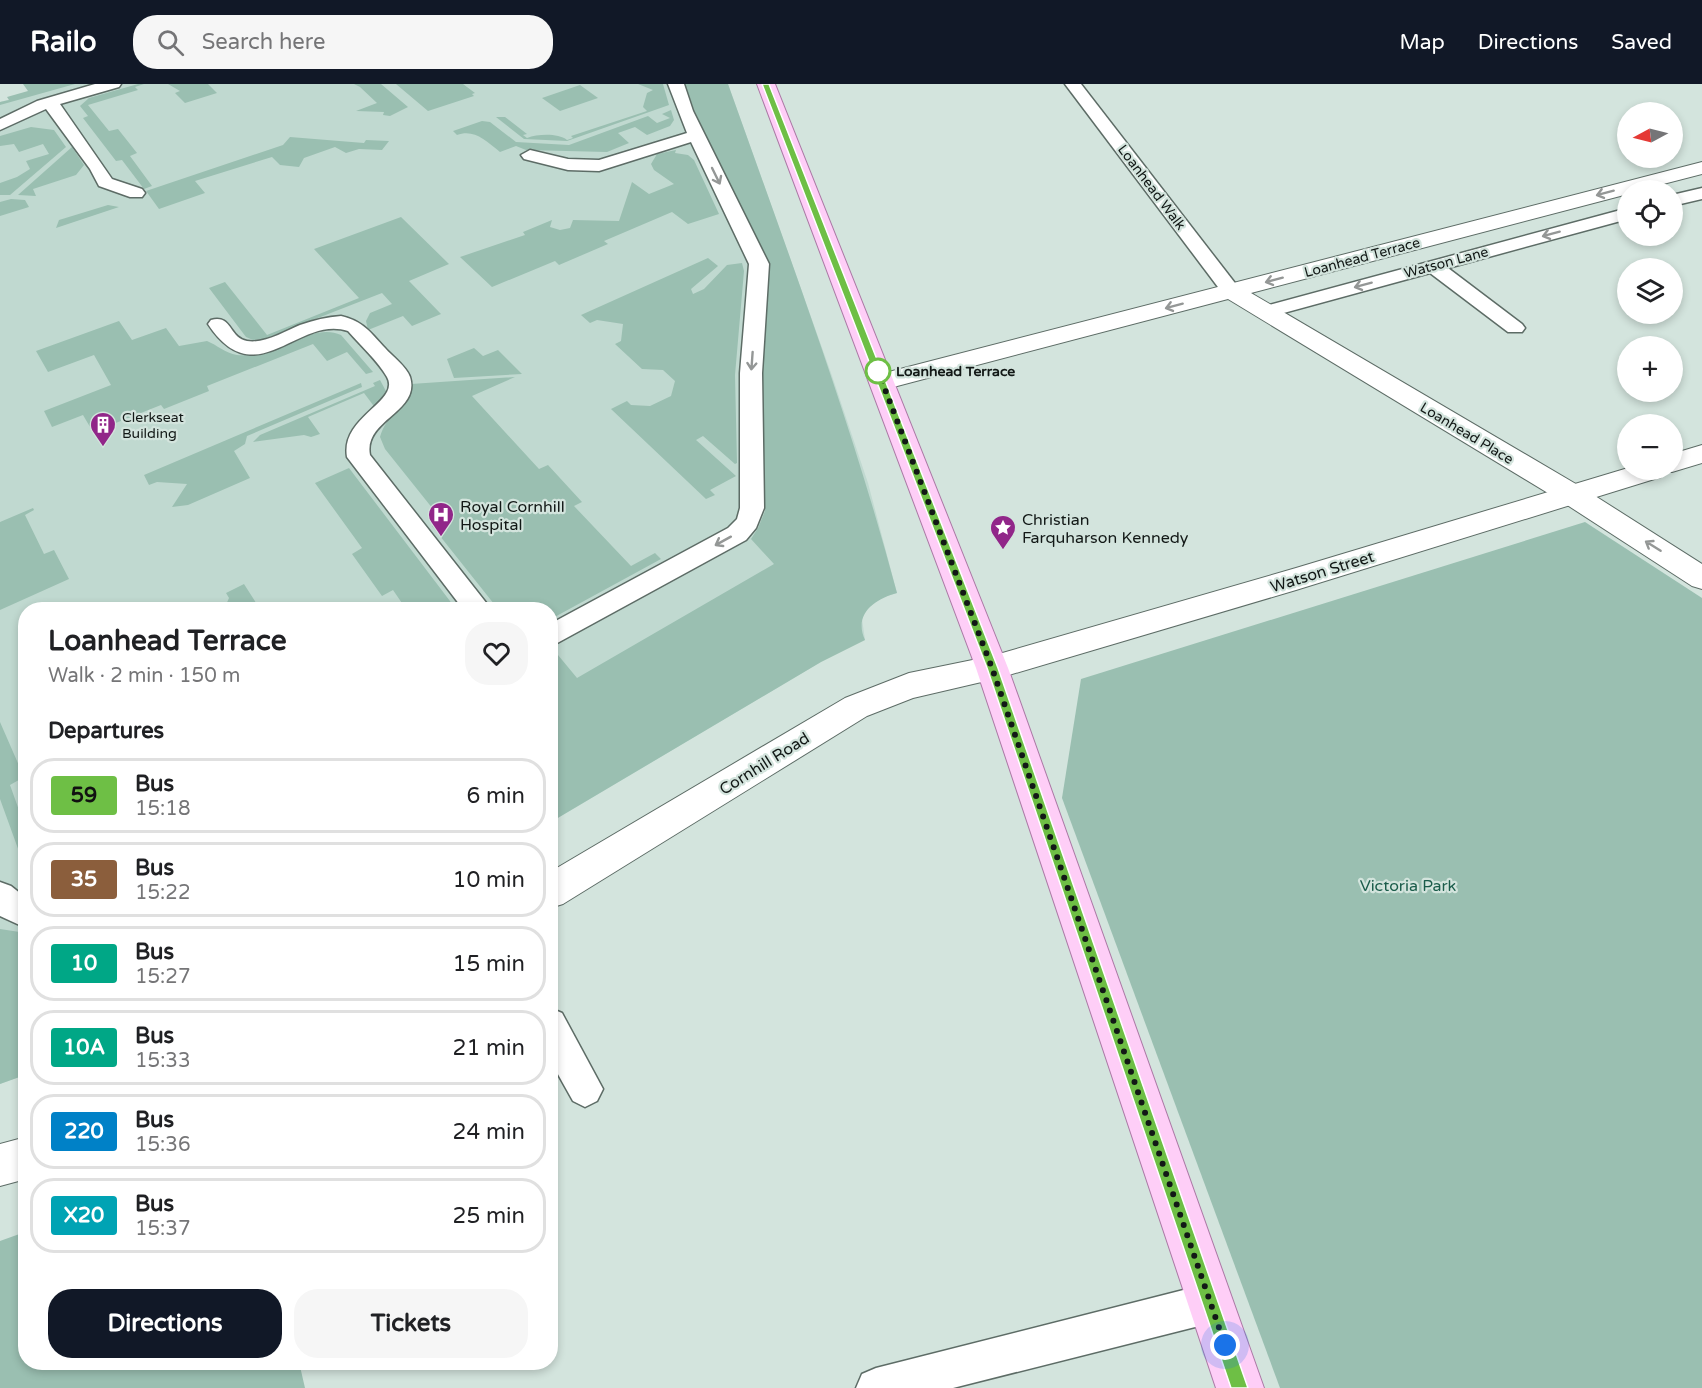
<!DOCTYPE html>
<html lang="en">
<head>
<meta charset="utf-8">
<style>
	:root { --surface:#fff; --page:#f6f6f6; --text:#202124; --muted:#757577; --line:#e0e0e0; --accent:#111827 }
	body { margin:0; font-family:"Varela Round",sans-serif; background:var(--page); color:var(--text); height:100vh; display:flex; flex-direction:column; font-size:22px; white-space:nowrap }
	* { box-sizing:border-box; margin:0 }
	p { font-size:20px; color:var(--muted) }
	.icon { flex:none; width:33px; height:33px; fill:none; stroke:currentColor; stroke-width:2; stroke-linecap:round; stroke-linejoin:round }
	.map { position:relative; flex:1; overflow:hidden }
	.details { position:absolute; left:18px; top:518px; width:540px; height:768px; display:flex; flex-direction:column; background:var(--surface); border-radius:24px; box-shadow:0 3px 9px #0003 }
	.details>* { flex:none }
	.badge { padding:0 12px; border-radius:4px; font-size:21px; line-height:39px }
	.needle { width:39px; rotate:263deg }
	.fabs { position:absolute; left:1617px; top:18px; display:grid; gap:12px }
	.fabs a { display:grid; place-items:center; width:66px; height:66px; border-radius:50%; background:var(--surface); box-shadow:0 3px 9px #0003; font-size:30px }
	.you { position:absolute; width:30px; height:30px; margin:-15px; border:4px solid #fff; border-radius:50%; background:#1a73e8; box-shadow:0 0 0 9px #1a73e833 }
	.map>.badge { position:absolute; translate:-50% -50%; box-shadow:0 0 0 3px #fff }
	h2 { padding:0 30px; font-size:22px; line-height:54px }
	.round { display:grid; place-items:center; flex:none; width:63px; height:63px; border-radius:24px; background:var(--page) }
	.head { display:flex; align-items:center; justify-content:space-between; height:102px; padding:0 30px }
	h1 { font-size:28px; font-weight:800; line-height:45px }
	.action { display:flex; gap:12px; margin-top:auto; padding:12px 30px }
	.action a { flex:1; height:69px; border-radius:24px; background:var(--accent); color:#fff; font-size:24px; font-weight:800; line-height:69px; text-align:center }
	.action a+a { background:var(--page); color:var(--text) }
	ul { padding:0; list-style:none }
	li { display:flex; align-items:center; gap:18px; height:75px; margin:0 12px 9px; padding:0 18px; border:3px solid var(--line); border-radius:24px }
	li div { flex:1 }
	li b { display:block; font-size:22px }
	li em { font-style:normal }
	li .badge { min-width:66px; font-weight:700; text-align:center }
	header { display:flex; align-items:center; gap:36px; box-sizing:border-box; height:84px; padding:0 30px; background:var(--accent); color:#fff }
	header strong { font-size:28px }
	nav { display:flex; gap:33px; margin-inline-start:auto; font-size:21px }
	.search { width:420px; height:54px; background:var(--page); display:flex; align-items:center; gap:15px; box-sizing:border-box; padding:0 21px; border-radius:24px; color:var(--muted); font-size:22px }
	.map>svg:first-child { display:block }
</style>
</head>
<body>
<header>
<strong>Railo</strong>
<div class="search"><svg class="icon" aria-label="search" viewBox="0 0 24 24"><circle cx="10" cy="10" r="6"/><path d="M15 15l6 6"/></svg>Search here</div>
<nav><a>Map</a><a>Directions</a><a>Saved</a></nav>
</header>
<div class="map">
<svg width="1702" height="1304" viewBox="0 0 1702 1304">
	<rect width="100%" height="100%" fill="#d3e4dd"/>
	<!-- built -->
	<path fill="#c0d9d0" d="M 65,0 L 728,0 L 831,289 L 868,399 L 897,509 L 881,514 L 867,525 L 862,535 L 865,556 L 821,578 L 551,738 L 550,525 L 26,525 L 25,991 L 0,1000 L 0,18 Z"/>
	<!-- green -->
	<g fill="#9abfb1">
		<path d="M 23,0 L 75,0 L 0,21 L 0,18 L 9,16 L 7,13 L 28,7 Z"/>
		<path d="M 138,0 L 144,0 L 135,3 L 138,6 L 88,21 L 109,47 L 118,45 L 137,69 L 130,72 L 152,102 L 144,105 L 122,76 L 116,77 L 83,34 L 88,32 L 80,22 L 89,14 Z"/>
		<path d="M 168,0 L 208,0 L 217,9 L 185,19 L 175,9 L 180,7 Z"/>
		<path d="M 354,0 L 381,0 L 408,23 L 390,32 L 383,31 L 384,28 L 356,27 L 377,19 L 360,3 Z"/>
		<path d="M 396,0 L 463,0 L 475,9 L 472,10 L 474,12 L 428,27 Z"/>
		<path d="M 638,0 L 663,0 L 669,21 L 567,57 L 524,55 L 496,33 L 505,33 L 527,50 L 523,51 L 527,54 C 538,50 558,49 567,56 L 573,54 L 571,52 L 647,27 L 643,23 L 647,9 L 653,6 Z"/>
		<path d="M 685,0 L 728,0 C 788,169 851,336 897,509 C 875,515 853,530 865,556 L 821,578 L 551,738 L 550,575 L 558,571 L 577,594 L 774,480 L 751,455 L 758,444 L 765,427 L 761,286 L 769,186 L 766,173 L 694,26 Z"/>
		<path d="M 580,1 L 598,14 L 560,27 L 542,14 Z"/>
		<path d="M 671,26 L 674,36 L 670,42 L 647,51 L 635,43 L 618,49 L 629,59 L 607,68 L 526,66 L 516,62 L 500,68 C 485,56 474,45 457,51 L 453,47 L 482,37 L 490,38 L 516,58 L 569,61 L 648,32 L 657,39 L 670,34 L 662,30 Z"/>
		<path d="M 31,43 L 54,46 L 66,63 L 10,111 L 0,111 L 0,99 L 17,93 L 30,85 L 26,77 L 49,70 L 43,60 L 19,68 L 14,60 L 0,62 L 0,52 Z"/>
		<path d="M 290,53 L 364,59 L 366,56 L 389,57 L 382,66 L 359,65 L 346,69 L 335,63 L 304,74 L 299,83 L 280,81 L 272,73 L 195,97 L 205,109 L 159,125 L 146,107 L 283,61 Z"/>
		<path d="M 72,63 L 84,81 L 76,91 L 33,105 L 36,112 L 18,111 Z"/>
		<path d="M 676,66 L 675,69 L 688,71 L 694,76 L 719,130 L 688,140 L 672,128 L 604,157 L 608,160 L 559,181 L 555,177 L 492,203 L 460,173 L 525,151 L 523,148 L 552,136 L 550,143 L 560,146 L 570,144 L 573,136 L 619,137 L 632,98 L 649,110 L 674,100 L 654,86 L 651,80 L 657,70 Z"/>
		<path d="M 11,115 L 25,116 L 29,123 L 0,132 L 0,118 Z"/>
		<path d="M 108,121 L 119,123 L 56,144 L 59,136 Z"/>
		<path d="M 401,133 L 449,180 L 409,197 L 441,230 L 412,242 L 403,232 L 368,246 L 366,237 L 370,229 L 392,220 L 382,209 L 264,255 L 253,256 L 246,253 L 209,204 L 225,198 L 267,251 L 359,214 L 314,165 Z"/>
		<path d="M 708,174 L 718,182 L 691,205 L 693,210 L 704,205 L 727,181 L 742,179 L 744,187 L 735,291 L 737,379 L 735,380 L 703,352 L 696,356 L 736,392 L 710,406 L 715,411 L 706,415 L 611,325 L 627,317 L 631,321 L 650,322 L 671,312 L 675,297 L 663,286 L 642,285 L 615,260 L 621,257 L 623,240 L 597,236 L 590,239 L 581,231 Z"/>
		<path d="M 119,237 L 132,256 L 166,244 L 179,262 L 207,257 C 217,261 225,269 237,271 C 270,275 312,237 341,251 L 373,288 L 366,290 L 347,268 L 327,277 L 313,260 L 207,302 L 209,307 L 164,325 L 161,321 L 93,348 L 83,331 L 52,343 L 44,327 L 111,301 L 94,271 L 48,288 L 36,267 Z"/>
		<path d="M 474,264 L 483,272 L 498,266 L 522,290 L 454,294 L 447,275 Z"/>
		<path d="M 515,293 L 472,312 L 539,385 L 548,381 L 582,418 L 574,422 L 631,482 L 655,469 L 661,475 L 551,535 L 550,525 L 498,525 L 432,442 L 437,430 L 385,365 L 380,353 C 386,332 405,321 411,300 Z"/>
		<path d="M 380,296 L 387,309 L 376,325 L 364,309 L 308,333 L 320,350 L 311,353 L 304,351 L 253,358 L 260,351 L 375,302 L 373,299 Z"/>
		<path d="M 361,299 L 362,303 L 247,352 L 245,360 L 234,367 L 250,394 L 188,421 L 172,423 L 187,400 L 157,398 L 149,401 L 144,391 Z"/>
		<path d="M 349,384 L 456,525 L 406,525 L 393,506 L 382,512 L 352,470 L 362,464 L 315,399 Z"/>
		<path d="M 33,424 L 34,426 L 25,431 L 44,470 L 54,466 L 69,495 L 0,526 L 0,438 Z"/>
		<path d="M 1585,438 L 1702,514 L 1702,1304 L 1280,1304 L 1062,714 L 1081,595 Z"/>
		<path d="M 244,500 L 260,525 L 224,525 L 229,514 L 226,509 Z"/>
		<path d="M 0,638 L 24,693 L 10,701 L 25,743 L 25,784 L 0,715 Z"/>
		<path d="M 0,845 L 26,849 L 25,991 L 0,1000 Z"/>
		<path d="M 25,1148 L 26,1278 L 299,1278 L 305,1304 L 0,1304 L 0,1157 Z"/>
	</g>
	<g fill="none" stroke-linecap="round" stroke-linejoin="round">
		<defs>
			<g id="service">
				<path d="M 95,0 L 121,0 L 119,3 L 60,20 L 112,95 L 142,105 L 145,109 L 142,113 L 130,113 L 99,102 L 90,85 L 46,25 L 0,46 L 0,35 L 37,17 Z"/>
				<path d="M 668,0 L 684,0 L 693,27 L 769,180 L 762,289 L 764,424 L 756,444 L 746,456 L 550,563 L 550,540 L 728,444 L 737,435 L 740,424 L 740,289 L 749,180 L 691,58 L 599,87 L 568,86 L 524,75 L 521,71 L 530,66 L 568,75 L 599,76 L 687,49 Z"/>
				<path d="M 1065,0 L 1081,0 L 1238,203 L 1241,207 L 1238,211 L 1224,211 Z"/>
				<path d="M 1702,104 L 1702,115 L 1672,122 L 1672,111 Z"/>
				<path d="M 1628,124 L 1628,135 L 1448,184 L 1522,240 L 1525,244 L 1522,248 L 1508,248 L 1430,189 L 1265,234 L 1258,232 L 1255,228 L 1258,224 Z"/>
				<path d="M 341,232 C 363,237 371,249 385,264 C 392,272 407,283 410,293 C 421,328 363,336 370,371 L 491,525 L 463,525 L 347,373 C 340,332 401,318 387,293 C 378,277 360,261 348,247 C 298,230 256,313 208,240 L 211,236 C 232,230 229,254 247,257 C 265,260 285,247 300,241 C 314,236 327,233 341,232 Z"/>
				<path d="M 0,798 L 11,802 L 26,814 L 26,844 L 0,832 Z"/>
				<path d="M 550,924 L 562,929 L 603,1005 L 597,1017 L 585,1023 L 573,1017 L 550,976 Z"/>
				<path d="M 1211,1199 L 1225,1205 L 1231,1219 L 1225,1233 L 1211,1239 L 953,1304 L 856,1304 L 862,1290 L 876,1284 Z"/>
			</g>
			<g id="minor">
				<path d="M 1702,78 L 1702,90 L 1640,106 L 1628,106 L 1628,110 L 1251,209 L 1581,403 L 1702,480 L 1702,505 L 1692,502 L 1561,417 L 1228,215 L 882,306 L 873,304 L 869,298 L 873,292 Z"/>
				<path d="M 992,572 L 1003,575 L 1008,584 L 1003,593 L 913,614 L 867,632 L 563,820 L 550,824 L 550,788 L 845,614 L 909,589 Z"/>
				<path d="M 26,1053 L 26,1095 L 0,1102 L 0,1060 Z"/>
			</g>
			<path id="tertiary" d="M 1702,361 L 1702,379 L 1672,388 L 1665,386 L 1661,393 L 1296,506 L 992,596 L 981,593 L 976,584 L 981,575 L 992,572 L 1296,484 L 1628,384 L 1672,386 L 1672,370 Z"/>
			<path id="primary" d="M 757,0 L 775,0 L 1008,584 L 1264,1304 L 1216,1304 L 976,584 Z"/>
		</defs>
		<!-- service casing -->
		<use href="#service" stroke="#5d6c66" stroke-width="3"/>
		<!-- minor casing -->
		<use href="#minor" stroke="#5d6c66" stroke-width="2"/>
		<!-- tertiary casing -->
		<use href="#tertiary" stroke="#5d6c66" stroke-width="2"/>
		<!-- primary casing -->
		<use href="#primary" stroke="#ab79a5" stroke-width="2"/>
		<!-- service -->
		<use href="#service" fill="#fff" fill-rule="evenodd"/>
		<!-- minor -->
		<use href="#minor" fill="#fff" fill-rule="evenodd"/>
		<!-- tertiary -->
		<use href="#tertiary" fill="#fff" fill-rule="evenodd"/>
		<!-- primary -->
		<use href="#primary" fill="#fecef7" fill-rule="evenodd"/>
	</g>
	<!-- one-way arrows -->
	<defs><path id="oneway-shaft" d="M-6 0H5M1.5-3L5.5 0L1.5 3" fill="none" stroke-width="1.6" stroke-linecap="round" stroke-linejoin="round" transform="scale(1.5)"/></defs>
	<g stroke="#949796">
		<use href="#oneway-shaft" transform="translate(716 92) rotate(64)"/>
		<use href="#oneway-shaft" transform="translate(1605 109) rotate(165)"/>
		<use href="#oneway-shaft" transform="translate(1551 150) rotate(165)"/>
		<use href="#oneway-shaft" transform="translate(1274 196) rotate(165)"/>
		<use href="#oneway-shaft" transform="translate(1363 201) rotate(165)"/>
		<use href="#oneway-shaft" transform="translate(1174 222) rotate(165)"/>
		<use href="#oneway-shaft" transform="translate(752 277) rotate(94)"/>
		<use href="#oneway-shaft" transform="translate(723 457) rotate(151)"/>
		<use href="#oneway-shaft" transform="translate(1653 462) rotate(-148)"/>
	</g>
	<!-- line -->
	<path fill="#6ebf45" stroke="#fff" stroke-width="1.5" d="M 762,0 L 769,0 L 998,584 L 1248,1304 L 1231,1304 L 987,584 Z"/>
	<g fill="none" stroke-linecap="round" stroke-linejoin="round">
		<!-- walk -->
		<path stroke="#121816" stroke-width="6" stroke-dasharray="0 10.8" d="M 878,287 L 992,584 L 1225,1261"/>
	</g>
	<!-- icons -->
	<defs>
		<symbol id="building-pin" viewBox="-11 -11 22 30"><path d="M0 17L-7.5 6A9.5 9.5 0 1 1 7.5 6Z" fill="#912689" stroke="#d3e4dd"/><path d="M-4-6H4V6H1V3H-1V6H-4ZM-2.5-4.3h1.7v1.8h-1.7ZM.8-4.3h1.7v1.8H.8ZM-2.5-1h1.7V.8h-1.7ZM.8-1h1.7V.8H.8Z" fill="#fff"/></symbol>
		<symbol id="hospital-pin" viewBox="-11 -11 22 30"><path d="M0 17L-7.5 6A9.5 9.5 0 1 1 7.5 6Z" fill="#912689" stroke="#d3e4dd"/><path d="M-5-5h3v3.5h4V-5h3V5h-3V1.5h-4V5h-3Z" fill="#fff"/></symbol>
		<symbol id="sight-pin" viewBox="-11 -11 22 30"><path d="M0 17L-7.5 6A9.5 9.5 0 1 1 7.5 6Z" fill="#912689" stroke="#d3e4dd"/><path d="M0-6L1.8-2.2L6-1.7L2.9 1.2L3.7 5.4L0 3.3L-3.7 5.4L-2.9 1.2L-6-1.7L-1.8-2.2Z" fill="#fff"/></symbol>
	</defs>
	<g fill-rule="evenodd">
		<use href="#building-pin" x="88" y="326" width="30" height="40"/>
		<use href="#hospital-pin" x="426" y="416" width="30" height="40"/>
		<use href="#sight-pin" x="988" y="429" width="30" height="40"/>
	</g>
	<!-- markers -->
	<circle fill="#fff" stroke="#6ebf45" stroke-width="3" cx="878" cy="287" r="12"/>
	<g text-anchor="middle" stroke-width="4.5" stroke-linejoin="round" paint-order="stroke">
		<!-- far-street labels -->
		<g font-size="14" fill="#121816" stroke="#d3e4dd">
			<text transform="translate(1152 103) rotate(53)" y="5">Loanhead Walk</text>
			<text transform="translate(1362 173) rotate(-15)" y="5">Loanhead Terrace</text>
			<text transform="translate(1446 178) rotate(-15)" y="5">Watson Lane</text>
			<text transform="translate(1467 349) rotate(31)" y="5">Loanhead Place</text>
		</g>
		<!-- far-stop labels -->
		<g font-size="14" font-weight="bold" fill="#121816" stroke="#d3e4dd" text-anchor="start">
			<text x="896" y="292">Loanhead Terrace</text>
		</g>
		<!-- far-poi labels -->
		<g font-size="14" fill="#121816" stroke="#d3e4dd" text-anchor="start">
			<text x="122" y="338">Clerkseat<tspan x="122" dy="16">Building</tspan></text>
		</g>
		<!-- poi labels -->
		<g font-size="16" fill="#121816" stroke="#d3e4dd" text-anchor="start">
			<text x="460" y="428">Royal Cornhill<tspan x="460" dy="18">Hospital</tspan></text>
			<text x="1022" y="441">Christian<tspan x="1022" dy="18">Farquharson Kennedy</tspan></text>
		</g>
		<!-- street labels -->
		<g font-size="16" fill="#121816" stroke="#d3e4dd">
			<text transform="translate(1322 487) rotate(-17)" y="6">Watson Street</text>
			<text transform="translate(764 679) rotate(-32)" y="6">Cornhill Road</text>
		</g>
		<!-- park labels -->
		<g font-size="16" fill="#1a5c4a" stroke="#d3e4dd">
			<text x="1408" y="807">Victoria Park</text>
		</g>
	</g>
</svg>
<div class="fabs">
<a><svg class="needle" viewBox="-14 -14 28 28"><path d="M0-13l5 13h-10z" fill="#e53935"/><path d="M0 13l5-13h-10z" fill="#757577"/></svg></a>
<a><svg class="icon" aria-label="locate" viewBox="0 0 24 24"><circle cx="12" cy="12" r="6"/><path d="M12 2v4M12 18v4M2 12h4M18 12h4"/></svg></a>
<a><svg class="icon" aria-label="layers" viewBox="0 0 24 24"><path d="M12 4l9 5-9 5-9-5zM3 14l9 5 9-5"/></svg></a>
<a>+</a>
<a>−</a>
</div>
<div class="you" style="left:1225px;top:1261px"></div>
<section class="details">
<div class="head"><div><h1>Loanhead Terrace</h1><p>Walk · 2 min · 150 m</p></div><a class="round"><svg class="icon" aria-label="heart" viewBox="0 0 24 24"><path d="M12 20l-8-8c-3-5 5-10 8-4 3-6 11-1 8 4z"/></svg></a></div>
<h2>Departures</h2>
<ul>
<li><span class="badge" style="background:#6ebf45;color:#111">59</span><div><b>Bus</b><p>15:18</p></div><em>6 min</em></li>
<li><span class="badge" style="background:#8b5e3c;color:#fff">35</span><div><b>Bus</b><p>15:22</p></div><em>10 min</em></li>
<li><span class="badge" style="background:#00a786;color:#fff">10</span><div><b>Bus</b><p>15:27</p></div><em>15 min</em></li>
<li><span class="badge" style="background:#00a786;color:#fff">10A</span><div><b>Bus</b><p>15:33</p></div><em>21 min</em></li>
<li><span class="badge" style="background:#0081c7;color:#fff">220</span><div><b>Bus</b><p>15:36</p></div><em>24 min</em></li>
<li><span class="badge" style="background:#00a3b4;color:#fff">X20</span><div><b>Bus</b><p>15:37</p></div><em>25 min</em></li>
</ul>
<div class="action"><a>Directions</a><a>Tickets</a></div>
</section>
</div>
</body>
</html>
